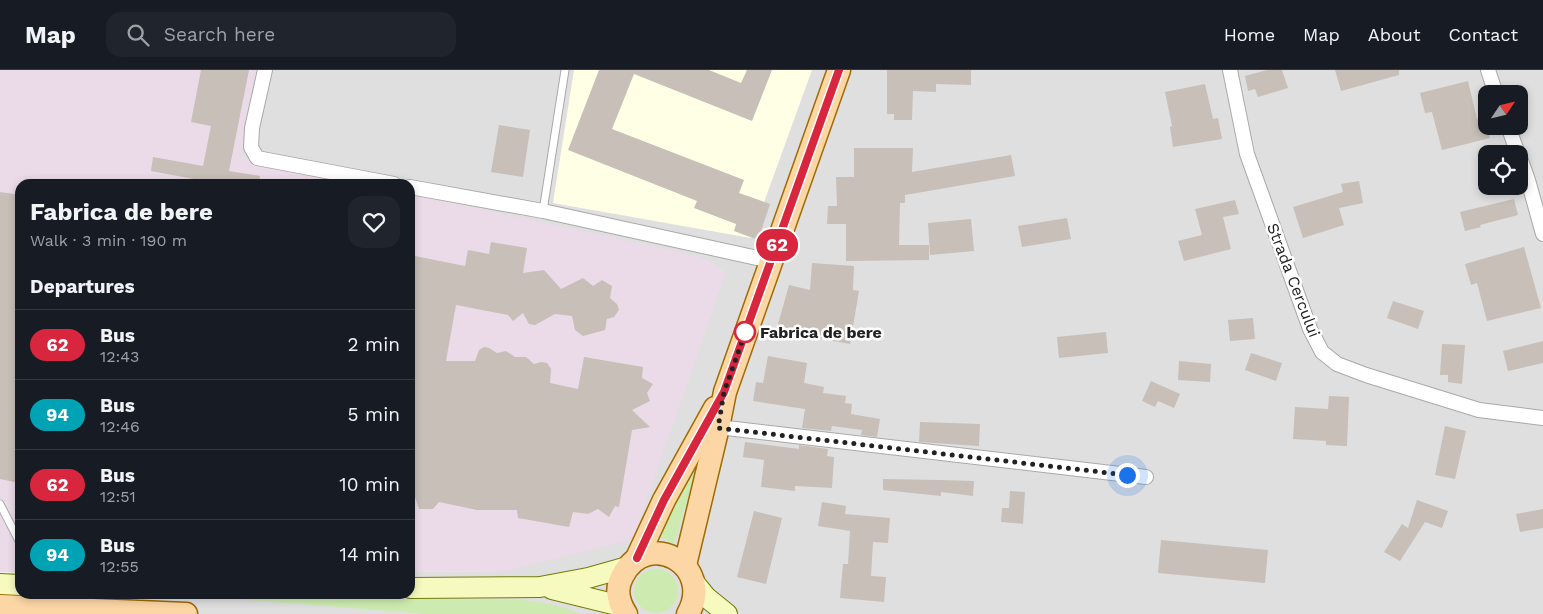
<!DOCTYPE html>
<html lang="en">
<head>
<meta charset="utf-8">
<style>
	:root { --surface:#171b24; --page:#20242c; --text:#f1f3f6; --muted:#9ea1a6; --line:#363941 }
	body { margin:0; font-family:"Work Sans",sans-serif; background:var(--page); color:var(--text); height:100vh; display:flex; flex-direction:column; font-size:19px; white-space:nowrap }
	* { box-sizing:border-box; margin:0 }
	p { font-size:16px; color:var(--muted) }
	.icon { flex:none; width:28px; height:28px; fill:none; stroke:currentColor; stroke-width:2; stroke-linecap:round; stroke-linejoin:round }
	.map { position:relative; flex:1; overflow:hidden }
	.details { position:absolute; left:15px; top:109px; width:400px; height:420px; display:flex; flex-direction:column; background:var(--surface); border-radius:15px; box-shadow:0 2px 8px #0003 }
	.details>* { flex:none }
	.badge { padding:0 10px; border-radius:16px; font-size:18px; line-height:32px }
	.needle { width:32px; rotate:55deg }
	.buttons { position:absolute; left:1478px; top:15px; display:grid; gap:10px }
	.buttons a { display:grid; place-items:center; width:50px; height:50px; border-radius:10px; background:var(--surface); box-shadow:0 2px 8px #0003; font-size:25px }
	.you { position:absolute; width:25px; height:25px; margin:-12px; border:4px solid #fff; border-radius:50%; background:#1a73e8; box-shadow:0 0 0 8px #1a73e833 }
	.map>.badge { position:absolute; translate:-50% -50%; box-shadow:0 0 0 2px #fff }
	h2 { padding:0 15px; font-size:19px; line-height:45px }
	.round { display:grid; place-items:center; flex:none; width:52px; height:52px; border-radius:15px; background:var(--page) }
	.overview { display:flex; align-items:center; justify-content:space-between; height:85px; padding:0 15px }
	h1 { font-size:24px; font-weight:700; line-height:38px }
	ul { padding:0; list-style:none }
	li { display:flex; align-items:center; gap:15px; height:70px; padding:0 15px; border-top:1px solid var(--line) }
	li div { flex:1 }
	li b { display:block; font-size:19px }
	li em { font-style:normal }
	li .badge { min-width:55px; font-weight:700; text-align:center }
	header { display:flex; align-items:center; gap:30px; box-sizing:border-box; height:70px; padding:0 25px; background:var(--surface); border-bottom:1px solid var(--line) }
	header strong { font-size:24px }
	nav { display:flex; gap:28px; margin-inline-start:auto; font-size:18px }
	.search { width:350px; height:45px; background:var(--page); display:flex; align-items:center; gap:12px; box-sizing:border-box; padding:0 18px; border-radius:15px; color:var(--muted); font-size:19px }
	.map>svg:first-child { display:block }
</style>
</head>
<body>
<header>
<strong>Map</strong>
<div class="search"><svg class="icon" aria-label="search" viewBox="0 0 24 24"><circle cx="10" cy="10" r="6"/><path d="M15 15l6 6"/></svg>Search here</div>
<nav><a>Home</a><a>Map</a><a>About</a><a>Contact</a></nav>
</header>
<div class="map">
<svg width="1543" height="544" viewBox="0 0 1543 544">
	<rect width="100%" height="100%" fill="#f2efe9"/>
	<!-- residential -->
	<path fill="#e0dfdf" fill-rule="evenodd" d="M 257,0 L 1543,0 L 1543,544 L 144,544 L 141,524 L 410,524 L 410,502 L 506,501 L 410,124 L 410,114 L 364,114 L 239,87 ZM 1486,24 L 1519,24 L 1519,56 L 1486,56 ZM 1486,84 L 1519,84 L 1519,116 L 1486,116 Z"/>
	<!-- industrial -->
	<g fill="#ebdbe8">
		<path d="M 0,0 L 257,0 L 240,87 L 364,114 L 20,114 L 20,502 L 0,502 Z"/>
		<path d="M 410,124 L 698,186 L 726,202 L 633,469 L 506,501 L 410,502 Z"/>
	</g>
	<!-- education -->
	<path fill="#ffffe5" d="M 574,0 L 812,0 L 751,168 L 553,133 Z"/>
	<!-- grass -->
	<g fill="#cdebb0">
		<path d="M 706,368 L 674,474 L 663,468 L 656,467 Z"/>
		<circle cx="656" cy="521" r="22"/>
		<path d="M 221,528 L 522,530 C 543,532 563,536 581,544 L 427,544 Z"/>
	</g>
	<!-- building -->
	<g fill="#c7bfb8">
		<path d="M 201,0 L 249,0 L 229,101 L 260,106 L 259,114 L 221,114 L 151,101 L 153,87 L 203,96 L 211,56 L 191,52 Z"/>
		<path d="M 599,0 L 709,0 L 741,13 L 747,0 L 772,0 L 752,51 L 634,4 L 612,59 L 744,110 L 739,123 L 770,134 L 758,170 L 734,161 L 736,154 L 694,138 L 697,131 L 568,80 Z"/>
		<path d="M 887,0 L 971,0 L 971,15 L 936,14 L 936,22 L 913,21 L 912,50 L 894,50 L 894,44 L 887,44 Z"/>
		<path d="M 1267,0 L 1282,0 L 1288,18 L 1258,27 L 1255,19 L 1248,21 L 1245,6 Z"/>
		<path d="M 1335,0 L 1399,0 L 1399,5 L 1341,21 Z"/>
		<path d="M 1468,11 L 1477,49 L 1485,47 L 1490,68 L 1442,80 L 1432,42 L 1425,43 L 1420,23 Z"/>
		<path d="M 1205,14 L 1213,49 L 1218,48 L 1222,69 L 1173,77 L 1170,57 L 1172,56 L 1165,22 Z"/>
		<path d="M 499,55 L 530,60 L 523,107 L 491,102 Z"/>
		<path d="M 854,78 L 913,78 L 912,102 L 1011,85 L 1015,106 L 905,125 L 905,133 L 900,133 L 899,175 L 929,175 L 929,190 L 846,191 L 846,154 L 827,154 L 828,136 L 837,136 L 836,107 L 854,107 Z"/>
		<path d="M 1359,111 L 1363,133 L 1339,138 L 1344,155 L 1303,168 L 1293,137 L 1343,122 L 1341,114 Z"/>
		<path d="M 0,122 L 20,125 L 20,413 L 0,409 Z"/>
		<path d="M 1514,129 L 1518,145 L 1480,155 L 1481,157 L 1465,161 L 1460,142 Z"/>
		<path d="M 1235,130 L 1239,144 L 1223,147 L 1231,179 L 1184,191 L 1178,171 L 1202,165 L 1195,139 Z"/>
		<path d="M 1067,148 L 1071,169 L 1022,177 L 1018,156 Z"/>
		<path d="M 971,149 L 974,181 L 930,185 L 928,153 Z"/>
		<path d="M 491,172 L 527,178 L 523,203 L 544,200 L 561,219 L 583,208 L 593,216 L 602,210 L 612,216 L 610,228 L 617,234 L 619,240 L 614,247 L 607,249 L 605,260 L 583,266 L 575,260 L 572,246 L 555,244 L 535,255 L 529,254 L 523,243 L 513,251 L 508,245 L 456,235 L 446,291 L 475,291 L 479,280 L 484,277 L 489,278 L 497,283 L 506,281 L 515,287 L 526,287 L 534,294 L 541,292 L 547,293 L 551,299 L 550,313 L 578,319 L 584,287 L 643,297 L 642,308 L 653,314 L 647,323 L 650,331 L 632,340 L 650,357 L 632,360 L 619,437 L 615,436 L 609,447 L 598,439 L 588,444 L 573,442 L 569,457 L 518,448 L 517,440 L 477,440 L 439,432 L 433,439 L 419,439 L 415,427 L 410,426 L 410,304 L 413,299 L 410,278 L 410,185 L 465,196 L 468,180 L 489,184 Z"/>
		<path d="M 1524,177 L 1541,238 L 1487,251 L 1477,213 L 1471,215 L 1465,194 Z"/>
		<path d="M 812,193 L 854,196 L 853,220 L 859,221 L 850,274 L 818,268 L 777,258 L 789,215 L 810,220 Z"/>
		<path d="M 1393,231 L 1424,241 L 1418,259 L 1387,248 Z"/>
		<path d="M 1253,248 L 1255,269 L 1230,271 L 1228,250 Z"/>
		<path d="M 1106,262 L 1108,283 L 1059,288 L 1057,267 Z"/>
		<path d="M 1543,271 L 1543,293 L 1508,301 L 1503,281 Z"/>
		<path d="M 1442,274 L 1465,275 L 1462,314 L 1448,312 L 1448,305 L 1440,305 Z"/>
		<path d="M 1251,283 L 1282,293 L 1276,311 L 1245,300 Z"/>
		<path d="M 768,286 L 807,293 L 804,313 L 824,317 L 823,323 L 846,326 L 845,333 L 852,334 L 851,344 L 880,349 L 877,367 L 861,365 L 862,360 L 832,356 L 831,361 L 802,358 L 805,339 L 753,331 L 756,312 L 763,313 Z"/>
		<path d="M 1179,291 L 1211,294 L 1210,312 L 1178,310 Z"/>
		<path d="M 1151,311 L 1180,324 L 1174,338 L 1158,331 L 1155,337 L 1142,331 Z"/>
		<path d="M 1329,326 L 1349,327 L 1347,376 L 1326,375 L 1326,371 L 1293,369 L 1295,337 L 1328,339 Z"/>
		<path d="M 920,352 L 980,354 L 979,376 L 919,372 Z"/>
		<path d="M 1445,356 L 1466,361 L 1455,409 L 1435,405 Z"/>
		<path d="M 745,372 L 799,379 L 799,375 L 828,379 L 827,386 L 834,387 L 832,418 L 795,416 L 795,421 L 761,417 L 764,390 L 743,387 Z"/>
		<path d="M 883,409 L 941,410 L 974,411 L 973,426 L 941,422 L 941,426 L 883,420 Z"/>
		<path d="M 1010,421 L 1025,422 L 1023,454 L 1001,452 L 1002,438 L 1009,438 Z"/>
		<path d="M 1417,430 L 1448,441 L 1442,458 L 1425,452 L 1400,491 L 1384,482 L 1402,454 L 1408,458 Z"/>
		<path d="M 822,432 L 846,436 L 845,444 L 890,448 L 888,473 L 873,472 L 871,506 L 886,507 L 884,532 L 840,528 L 843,494 L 848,494 L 850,461 L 818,456 Z"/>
		<path d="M 1543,439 L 1543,458 L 1520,462 L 1516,444 Z"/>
		<path d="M 754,441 L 782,448 L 766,514 L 737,507 Z"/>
		<path d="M 1161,470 L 1268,480 L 1265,513 L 1158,503 Z"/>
	</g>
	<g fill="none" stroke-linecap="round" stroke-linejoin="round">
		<defs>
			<g id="lane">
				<path d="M 543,141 L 565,0"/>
				<path d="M 0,434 L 20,473"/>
			</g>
			<g id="street">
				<path d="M 265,0 L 252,58 L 251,77 L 257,88 L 394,114"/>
				<path d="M 1230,0 L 1247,84 L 1310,259 L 1322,282 L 1337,294 L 1366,305 L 1479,340 L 1543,348"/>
				<path d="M 1488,0 L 1496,24"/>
				<path d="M 1508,56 L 1518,84"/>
				<path d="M 1519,85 L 1528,110 L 1543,164"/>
				<path d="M 410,117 L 543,141 L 771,191"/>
				<path d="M 718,357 L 1146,407"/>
			</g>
			<g id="secondary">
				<path d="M 693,511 L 706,527 L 727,544"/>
				<path d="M 0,514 L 20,515"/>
				<path d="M 410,518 L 540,517 L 588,508 L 627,497"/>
				<path d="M 552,519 L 621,536"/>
			</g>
			<g id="primary">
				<path d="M 637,488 L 664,430 L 715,338"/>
				<path d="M 685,495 L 718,357 L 725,322 L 839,0"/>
				<path d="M 0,536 L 186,544"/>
				<path d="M 626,544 C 618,532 615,518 623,505 C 648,458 715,495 688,544"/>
			</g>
		</defs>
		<!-- lane casing -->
		<use href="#lane" stroke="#a9a9a9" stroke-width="9"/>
		<!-- street casing -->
		<use href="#street" stroke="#a9a9a9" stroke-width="16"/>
		<!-- secondary casing -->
		<use href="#secondary" stroke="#707d05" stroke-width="22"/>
		<!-- primary casing -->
		<use href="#primary" stroke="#a06b00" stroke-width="25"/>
		<!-- lane -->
		<use href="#lane" stroke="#fff" stroke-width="7"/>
		<!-- street -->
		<use href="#street" stroke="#fff" stroke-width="14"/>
		<!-- secondary -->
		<use href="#secondary" stroke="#f7fabf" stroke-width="20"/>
		<!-- primary -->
		<use href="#primary" stroke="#fcd6a4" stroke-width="22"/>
	</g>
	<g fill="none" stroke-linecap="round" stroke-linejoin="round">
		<defs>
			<path id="line" d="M 637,488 L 664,430 L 724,322 L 839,0"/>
		</defs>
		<!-- line casing -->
		<use href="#line" stroke="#fff" stroke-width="11"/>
		<!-- line -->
		<use href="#line" stroke="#d7263d" stroke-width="8"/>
		<!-- walk -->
		<path stroke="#222" stroke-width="5" stroke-dasharray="0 9" d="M 745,262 L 748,255 L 724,322 L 718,358 L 1127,405"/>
	</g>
	<!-- markers -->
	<circle fill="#fff" stroke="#d7263d" stroke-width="2.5" cx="745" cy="262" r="10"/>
	<g text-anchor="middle" stroke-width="5" stroke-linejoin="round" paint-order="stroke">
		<!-- street labels -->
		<g font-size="16" fill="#222" stroke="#fff">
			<text transform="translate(1294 210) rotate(69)" y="6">Strada Cercului</text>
		</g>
		<!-- stop labels -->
		<g font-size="16" font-weight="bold" fill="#222" stroke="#fff" text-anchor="start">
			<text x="760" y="268">Fabrica de bere</text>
		</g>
	</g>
</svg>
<div class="buttons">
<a><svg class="needle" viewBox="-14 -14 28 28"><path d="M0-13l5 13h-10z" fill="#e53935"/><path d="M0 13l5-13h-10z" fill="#9ea1a6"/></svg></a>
<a><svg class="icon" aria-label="locate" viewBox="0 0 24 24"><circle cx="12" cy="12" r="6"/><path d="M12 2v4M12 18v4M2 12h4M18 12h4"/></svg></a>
</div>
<div class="you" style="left:1127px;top:405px"></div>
<b class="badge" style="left:777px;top:175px;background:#d7263d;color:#fff">62</b>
<section class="details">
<div class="overview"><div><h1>Fabrica de bere</h1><p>Walk · 3 min · 190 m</p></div><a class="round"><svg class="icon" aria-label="heart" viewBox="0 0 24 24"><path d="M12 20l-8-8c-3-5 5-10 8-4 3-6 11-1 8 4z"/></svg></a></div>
<h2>Departures</h2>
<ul>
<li><span class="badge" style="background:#d7263d;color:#fff">62</span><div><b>Bus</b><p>12:43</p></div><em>2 min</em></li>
<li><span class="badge" style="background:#00a3b4;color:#fff">94</span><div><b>Bus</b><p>12:46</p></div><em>5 min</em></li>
<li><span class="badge" style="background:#d7263d;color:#fff">62</span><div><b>Bus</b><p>12:51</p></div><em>10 min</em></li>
<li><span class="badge" style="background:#00a3b4;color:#fff">94</span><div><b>Bus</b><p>12:55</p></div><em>14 min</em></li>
</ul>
</section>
</div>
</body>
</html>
